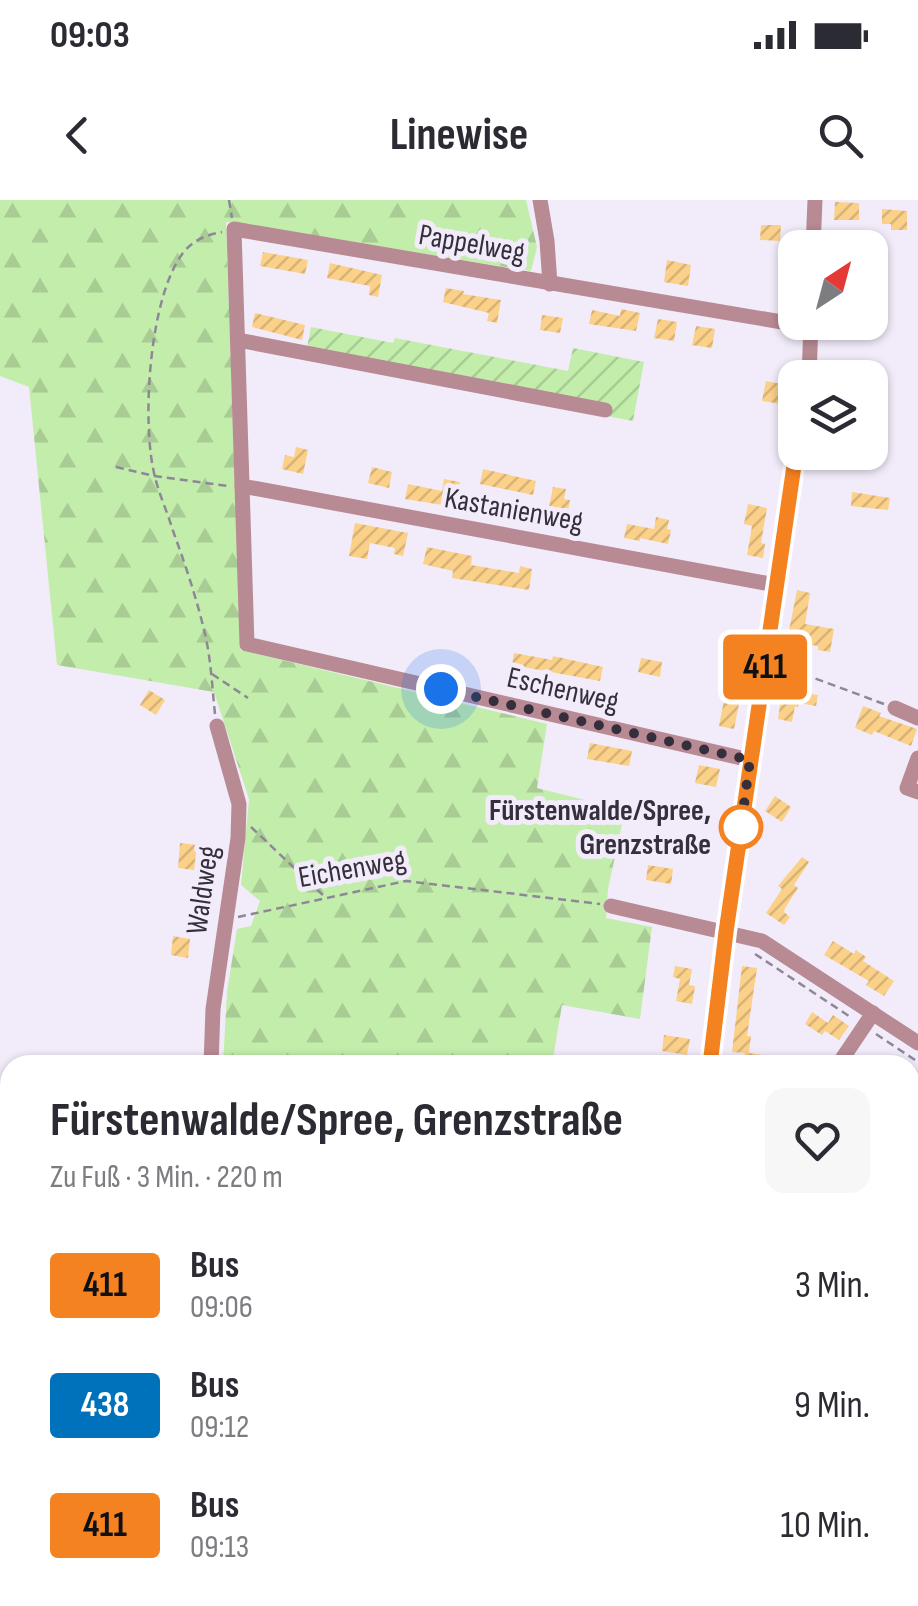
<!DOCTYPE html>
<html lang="de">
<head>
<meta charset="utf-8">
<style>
	:root { --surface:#fff; --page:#f7f7f7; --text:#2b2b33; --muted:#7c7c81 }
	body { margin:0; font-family:"Sofia Sans Condensed",sans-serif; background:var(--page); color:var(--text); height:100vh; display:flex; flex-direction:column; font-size:38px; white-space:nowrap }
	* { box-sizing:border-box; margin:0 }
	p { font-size:32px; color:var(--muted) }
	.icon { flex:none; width:55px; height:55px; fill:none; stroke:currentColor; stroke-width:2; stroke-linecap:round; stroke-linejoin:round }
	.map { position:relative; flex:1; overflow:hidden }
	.panel { position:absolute; left:0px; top:855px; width:920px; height:552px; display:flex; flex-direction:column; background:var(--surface); border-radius:30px 30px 0 0; box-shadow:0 2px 8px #0004 }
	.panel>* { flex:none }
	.badge { padding:0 20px; border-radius:8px; font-size:35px; line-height:65px }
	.needle { width:65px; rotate:36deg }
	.fabs { position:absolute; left:778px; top:30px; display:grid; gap:20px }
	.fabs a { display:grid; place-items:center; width:110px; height:110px; border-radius:20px; background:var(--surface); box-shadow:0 2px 8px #0004; font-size:50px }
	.you { position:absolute; width:50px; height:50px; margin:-25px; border:8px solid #fff; border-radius:50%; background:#1a73e8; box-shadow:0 0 0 15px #1a73e833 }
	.map>.badge { position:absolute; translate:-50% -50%; box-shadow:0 0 0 5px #fff }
	.round { display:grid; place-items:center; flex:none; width:105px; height:105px; border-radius:20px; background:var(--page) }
	.overview { display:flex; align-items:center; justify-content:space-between; height:170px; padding:0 50px }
	h1 { font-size:48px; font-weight:700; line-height:75px }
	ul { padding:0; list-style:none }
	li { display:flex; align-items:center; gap:30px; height:120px; padding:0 50px }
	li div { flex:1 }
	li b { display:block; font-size:38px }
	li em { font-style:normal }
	li .badge { min-width:110px; font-weight:700; text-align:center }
	.status { display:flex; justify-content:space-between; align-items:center; height:70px; padding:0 50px; background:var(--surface); direction:ltr }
	.status svg { height:28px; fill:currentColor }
	header { display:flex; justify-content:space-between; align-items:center; height:130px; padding:0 50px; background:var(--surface); font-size:45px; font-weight:700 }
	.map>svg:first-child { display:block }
</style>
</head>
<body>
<div class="status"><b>09:03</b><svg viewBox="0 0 49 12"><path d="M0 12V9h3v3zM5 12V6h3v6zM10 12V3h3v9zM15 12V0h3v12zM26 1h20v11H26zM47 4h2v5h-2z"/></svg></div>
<header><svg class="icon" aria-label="back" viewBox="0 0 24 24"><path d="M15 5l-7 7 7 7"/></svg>Linewise<svg class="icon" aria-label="search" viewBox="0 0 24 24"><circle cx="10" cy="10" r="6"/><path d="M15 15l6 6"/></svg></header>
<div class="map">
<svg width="918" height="1406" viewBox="0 0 918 1406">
	<defs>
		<pattern id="forest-firs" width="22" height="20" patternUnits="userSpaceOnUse" patternTransform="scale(2.5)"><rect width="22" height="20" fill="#c3edab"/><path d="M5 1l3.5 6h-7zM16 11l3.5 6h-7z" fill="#a8cc94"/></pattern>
		<pattern id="garden-furrows" width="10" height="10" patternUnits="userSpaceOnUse" patternTransform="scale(2.5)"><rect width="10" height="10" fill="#c3edab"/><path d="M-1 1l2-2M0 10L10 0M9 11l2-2" fill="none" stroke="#a8cc94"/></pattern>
		<pattern id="building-hatch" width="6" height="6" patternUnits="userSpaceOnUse" patternTransform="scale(2.5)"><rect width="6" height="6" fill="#fbd088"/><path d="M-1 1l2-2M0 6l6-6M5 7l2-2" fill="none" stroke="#d8b376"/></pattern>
	</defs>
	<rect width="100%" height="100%" fill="#f2ecfa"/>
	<!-- forest -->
	<g fill="url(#forest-firs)">
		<path d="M 0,0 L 526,0 L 537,47 L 531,71 L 226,22 L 241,450 L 547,524 L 537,588 L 625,610 L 608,689 L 606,718 L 652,727 L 640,819 L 562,805 L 552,865 L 223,865 L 227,792 L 237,729 L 251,726 L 260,701 L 241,685 L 249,599 L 214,492 L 57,465 L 29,187 L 0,176 Z"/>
		<path d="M 0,1145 L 10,1147 L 10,1398 L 73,1398 L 71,1406 L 0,1406 L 2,1307 L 0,1306 Z"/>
		<path d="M 308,1398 L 649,1398 L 648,1406 L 306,1406 Z"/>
	</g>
	<!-- garden -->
	<path fill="url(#garden-furrows)" d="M 311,127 L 393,143 L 395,138 L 568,171 L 573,148 L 644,162 L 633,221 L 305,158 Z"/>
	<!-- building -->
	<g fill="url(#building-hatch)">
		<path d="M 835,2 L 859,3 L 859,20 L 834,20 Z"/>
		<path d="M 882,9 L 907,11 L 907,30 L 891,30 L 891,24 L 882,24 Z"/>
		<path d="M 761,25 L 781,25 L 780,41 L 760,40 Z"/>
		<path d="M 263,52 L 308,60 L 305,74 L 260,66 Z"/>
		<path d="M 667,60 L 691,65 L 688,86 L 664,82 Z"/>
		<path d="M 330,63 L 382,75 L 378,97 L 369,95 L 370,86 L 327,78 Z"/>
		<path d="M 446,88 L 464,91 L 463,94 L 501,100 L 497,123 L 487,121 L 489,113 L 443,102 Z"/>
		<path d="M 621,109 L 640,113 L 636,131 L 589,124 L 592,110 L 620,116 Z"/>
		<path d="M 255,113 L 305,125 L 302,140 L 252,127 Z"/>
		<path d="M 542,115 L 563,118 L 560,133 L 540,130 Z"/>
		<path d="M 658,119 L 677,122 L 674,141 L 654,138 Z"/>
		<path d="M 696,126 L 715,129 L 712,148 L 692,145 Z"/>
		<path d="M 766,181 L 786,185 L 782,204 L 762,201 Z"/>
		<path d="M 296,247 L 308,250 L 303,274 L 282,269 L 285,255 L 294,257 Z"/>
		<path d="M 372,267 L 392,272 L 389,288 L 368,283 Z"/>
		<path d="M 483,269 L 536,281 L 533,295 L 480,284 Z"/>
		<path d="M 444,279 L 460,282 L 455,307 L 405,299 L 408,284 L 442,291 Z"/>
		<path d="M 553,287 L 566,289 L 564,299 L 570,300 L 568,311 L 549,307 Z"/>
		<path d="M 852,292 L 890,298 L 888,310 L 851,306 Z"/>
		<path d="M 748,304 L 767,308 L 761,343 L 765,344 L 763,358 L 747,355 L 752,326 L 744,324 Z"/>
		<path d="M 656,317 L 669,320 L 667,329 L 671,330 L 668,344 L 640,338 L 640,341 L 624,338 L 627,324 L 654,329 Z"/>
		<path d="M 355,323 L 408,333 L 403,356 L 394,354 L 395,348 L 370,343 L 367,359 L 349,356 Z"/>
		<path d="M 427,347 L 472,356 L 471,365 L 519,373 L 520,366 L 532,369 L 529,390 L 452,378 L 453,371 L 423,364 Z"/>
		<path d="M 797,390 L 810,393 L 805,424 L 834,429 L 830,452 L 818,450 L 818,446 L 787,441 Z"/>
		<path d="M 733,434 L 752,438 L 734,529 L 719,526 L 731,464 L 727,464 Z"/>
		<path d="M 514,453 L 552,460 L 553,456 L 603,467 L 600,481 L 512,465 Z"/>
		<path d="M 641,458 L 662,462 L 660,477 L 638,472 Z"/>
		<path d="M 783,485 L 806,489 L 805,493 L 818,495 L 816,506 L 799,503 L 798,507 L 795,506 L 792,522 L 778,519 Z"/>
		<path d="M 149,490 L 165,500 L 156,515 L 140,505 Z"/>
		<path d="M 863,506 L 881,513 L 879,516 L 917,529 L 911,546 L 874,531 L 872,535 L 855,528 Z"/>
		<path d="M 590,543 L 632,551 L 629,566 L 587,559 Z"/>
		<path d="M 699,565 L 720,569 L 716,587 L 695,583 Z"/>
		<path d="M 775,596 L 791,607 L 782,622 L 765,611 Z"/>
		<path d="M 688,633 L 709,637 L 706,654 L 685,650 Z"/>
		<path d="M 180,643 L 197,645 L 194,670 L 178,668 Z"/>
		<path d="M 802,657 L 809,662 L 794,685 L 798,688 L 785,708 L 784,712 L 790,717 L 784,725 L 766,713 L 782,689 L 778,686 Z"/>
		<path d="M 648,665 L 673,669 L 671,684 L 646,680 Z"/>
		<path d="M 173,736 L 190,739 L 188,758 L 171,755 Z"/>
		<path d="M 833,741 L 854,754 L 856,750 L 866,757 L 863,761 L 894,781 L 884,796 L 866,785 L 869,781 L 824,755 Z"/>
		<path d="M 675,766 L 692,769 L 689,785 L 695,786 L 692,804 L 676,801 L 680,779 L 673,777 Z"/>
		<path d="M 742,766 L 757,768 L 747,836 L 751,836 L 749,853 L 769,856 L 768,865 L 743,865 L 745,853 L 732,852 Z"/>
		<path d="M 812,812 L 828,823 L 833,815 L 849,826 L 839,840 L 825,831 L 822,835 L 805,824 Z"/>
		<path d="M 664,835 L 690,839 L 687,855 L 662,851 Z"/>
	</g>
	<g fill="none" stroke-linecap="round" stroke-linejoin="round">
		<!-- path -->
		<g stroke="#8e8896" stroke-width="2.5" stroke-dasharray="8 5" stroke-linecap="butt">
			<path d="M 229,0 L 232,18"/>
			<path d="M 116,267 L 154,276 L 228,286"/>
			<path d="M 779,465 L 884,504"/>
			<path d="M 212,474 L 248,498"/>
			<path d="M 215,514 C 212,487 211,457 204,430 C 196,396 184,361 172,328 C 167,311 159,294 155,277 C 141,224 149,97 183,53 C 193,40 206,35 222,32"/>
			<path d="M 251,627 L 325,697"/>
			<path d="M 238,717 L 406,681 L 600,704"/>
			<path d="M 755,754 L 852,818"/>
			<path d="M 876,834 L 918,862"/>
			<path d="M 790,1398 L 803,1406"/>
		</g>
		<!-- minor -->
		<g stroke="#b88a94" stroke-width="15">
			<path d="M 540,0 L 547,41 L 550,84"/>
			<path d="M 813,48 L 815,0"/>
			<path d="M 238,140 L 605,210"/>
			<path d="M 809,178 L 811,122"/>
			<path d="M 242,286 L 776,385"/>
			<path d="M 895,508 L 918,518"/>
			<path d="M 918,558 L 907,588 L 918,592"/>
			<path d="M 750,560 L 247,444 L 234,29 L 811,127"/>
			<path d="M 611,706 L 762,741 L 918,843"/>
			<path d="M 211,865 L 213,809 L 238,638 L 239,604 L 217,526"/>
			<path d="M 710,865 L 726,732 L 796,252"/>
			<path d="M 838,865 L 873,813"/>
			<path d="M 910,985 L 912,989"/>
			<path d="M 910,1126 L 918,1133"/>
			<path d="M 910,1166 L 918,1161"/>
			<path d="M 910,1254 L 918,1259"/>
			<path d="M 910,1326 L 918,1333"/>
			<path d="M 297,1406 L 300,1398"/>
			<path d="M 657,1406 L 657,1398"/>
			<path d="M 775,1406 L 775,1398"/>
			<path d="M 869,1406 L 874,1398"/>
		</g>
	</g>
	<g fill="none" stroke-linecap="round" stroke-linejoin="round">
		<defs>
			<path id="line" d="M 710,865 L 726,732 L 796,252"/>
		</defs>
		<!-- line casing -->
		<use href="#line" stroke="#fff" stroke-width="22"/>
		<!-- line -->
		<use href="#line" stroke="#f58220" stroke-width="15"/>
		<!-- walk -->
		<path stroke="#352e3c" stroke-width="10" stroke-dasharray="0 18" d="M 441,489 L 750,560 L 741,627"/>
	</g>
	<!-- markers -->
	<circle fill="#fff" stroke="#f58220" stroke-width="5" cx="741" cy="627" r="20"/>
	<g text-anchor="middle" stroke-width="10" stroke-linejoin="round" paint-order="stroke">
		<!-- street labels -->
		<g font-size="30" fill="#352e3c" stroke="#f2ecfa">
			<text transform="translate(472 43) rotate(10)" y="10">Pappelweg</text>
			<text transform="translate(514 309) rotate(10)" y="10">Kastanienweg</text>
			<text transform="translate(563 489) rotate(13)" y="10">Eschenweg</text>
			<text transform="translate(352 668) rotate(-10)" y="10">Eichenweg</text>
			<text transform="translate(202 690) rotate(-82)" y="10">Waldweg</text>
		</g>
		<!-- stop labels -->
		<g font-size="30" font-weight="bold" fill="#352e3c" stroke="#f2ecfa" text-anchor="end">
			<text x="711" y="620">Fürstenwalde/Spree,<tspan x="711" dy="34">Grenzstraße</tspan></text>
		</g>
	</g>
</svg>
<div class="fabs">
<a><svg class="needle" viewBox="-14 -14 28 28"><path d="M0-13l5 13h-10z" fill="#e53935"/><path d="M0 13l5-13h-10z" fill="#7c7c81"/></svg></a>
<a><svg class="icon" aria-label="layers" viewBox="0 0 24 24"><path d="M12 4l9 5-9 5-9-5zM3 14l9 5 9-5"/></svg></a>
</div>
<div class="you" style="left:441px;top:489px"></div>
<b class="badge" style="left:765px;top:467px;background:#f58220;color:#111">411</b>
<section class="panel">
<div class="overview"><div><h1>Fürstenwalde/Spree, Grenzstraße</h1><p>Zu Fuß · 3 Min. · 220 m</p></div><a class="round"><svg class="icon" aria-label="heart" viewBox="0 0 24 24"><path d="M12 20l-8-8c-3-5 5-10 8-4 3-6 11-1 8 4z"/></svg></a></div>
<ul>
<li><span class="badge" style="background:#f58220;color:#111">411</span><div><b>Bus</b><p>09:06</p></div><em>3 Min.</em></li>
<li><span class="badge" style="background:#0072bc;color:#fff">438</span><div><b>Bus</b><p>09:12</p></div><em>9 Min.</em></li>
<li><span class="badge" style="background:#f58220;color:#111">411</span><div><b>Bus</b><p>09:13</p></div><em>10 Min.</em></li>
</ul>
</section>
</div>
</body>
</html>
